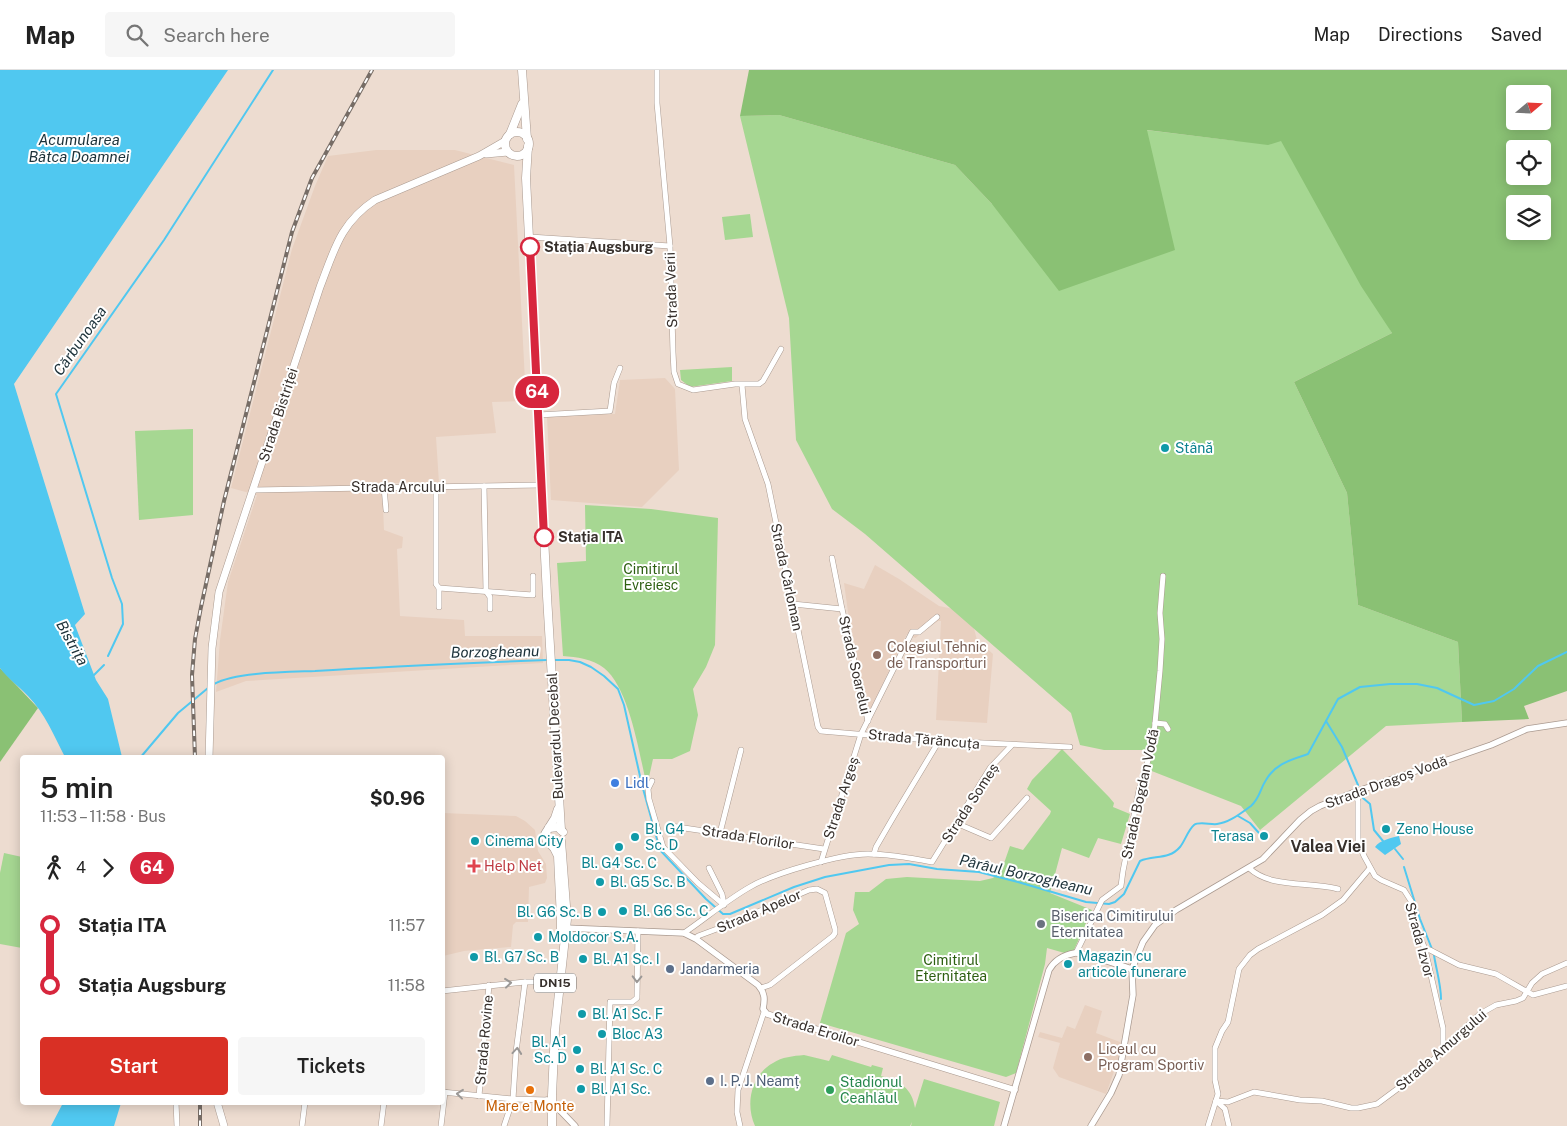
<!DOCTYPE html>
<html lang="en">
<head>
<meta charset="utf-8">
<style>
	:root { --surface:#fff; --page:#f6f6f6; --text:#222; --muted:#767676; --line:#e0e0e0; --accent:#d93025 }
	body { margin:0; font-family:"Public Sans",sans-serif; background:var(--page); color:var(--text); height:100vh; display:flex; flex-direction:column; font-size:19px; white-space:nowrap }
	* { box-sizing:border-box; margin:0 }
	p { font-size:16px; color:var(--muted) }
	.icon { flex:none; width:28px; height:28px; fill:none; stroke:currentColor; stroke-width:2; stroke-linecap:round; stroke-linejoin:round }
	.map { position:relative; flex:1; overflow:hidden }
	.drawer { position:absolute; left:20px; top:685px; width:425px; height:350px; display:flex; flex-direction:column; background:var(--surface); border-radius:5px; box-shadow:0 2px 12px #0003 }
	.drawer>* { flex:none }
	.badge { padding:0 10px; border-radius:16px; font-size:18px; line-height:32px }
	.needle { width:32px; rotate:71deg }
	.tools { position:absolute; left:1506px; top:15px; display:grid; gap:10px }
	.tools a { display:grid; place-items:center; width:45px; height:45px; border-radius:5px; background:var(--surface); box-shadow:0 2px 12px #0003; font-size:25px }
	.map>.badge { position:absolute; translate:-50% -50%; box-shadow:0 0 0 2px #fff }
	.legs { display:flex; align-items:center; gap:8px; height:55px; padding:0 20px; font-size:16px }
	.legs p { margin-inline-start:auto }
	.summary { display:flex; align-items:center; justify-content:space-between; height:85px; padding:0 20px }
	h1 { font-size:28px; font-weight:600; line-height:38px }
	.button { display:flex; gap:10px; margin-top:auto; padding:10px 20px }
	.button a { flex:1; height:58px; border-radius:5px; background:var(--accent); color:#fff; font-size:20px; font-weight:600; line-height:58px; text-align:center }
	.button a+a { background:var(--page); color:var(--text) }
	ul { padding:0 20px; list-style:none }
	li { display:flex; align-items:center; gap:18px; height:60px; font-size:19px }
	li i { display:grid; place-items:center; width:8px; height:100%; margin:0 6px; background:currentColor }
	li i::after { content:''; width:12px; height:12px; margin:-6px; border:4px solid; border-radius:50%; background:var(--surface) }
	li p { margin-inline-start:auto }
	li:first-child i { background:linear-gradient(#0000 50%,currentColor 0) }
	li:last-child i { background:linear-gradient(currentColor 50%,#0000 0) }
	header { display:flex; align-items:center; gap:30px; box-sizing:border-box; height:70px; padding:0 25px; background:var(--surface); border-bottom:1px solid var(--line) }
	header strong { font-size:24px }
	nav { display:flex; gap:28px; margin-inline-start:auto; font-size:18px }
	.search { width:350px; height:45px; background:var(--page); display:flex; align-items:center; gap:12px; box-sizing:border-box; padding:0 18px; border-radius:5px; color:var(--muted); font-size:19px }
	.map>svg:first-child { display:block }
</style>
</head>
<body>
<header>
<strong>Map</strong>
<div class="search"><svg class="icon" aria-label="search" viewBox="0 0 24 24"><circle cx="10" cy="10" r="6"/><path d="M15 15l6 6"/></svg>Search here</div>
<nav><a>Map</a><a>Directions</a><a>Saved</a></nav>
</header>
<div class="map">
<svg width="1567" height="1056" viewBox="0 0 1567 1056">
	<rect width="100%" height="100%" fill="#eddcd0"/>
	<!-- built -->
	<g fill="#e8d0c0">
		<path d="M 376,80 L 455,80 L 514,95 L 526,331 L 492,332 L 496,363 L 436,367 L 439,413 L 382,413 L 384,460 L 403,467 L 402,478 L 397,479 L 400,546 L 464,550 L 465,566 L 542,566 L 543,593 L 246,611 L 216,622 L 220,570 L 228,512 L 257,425 L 231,418 L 292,179 L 315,116 L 328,86 Z"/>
		<path d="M 665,308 L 675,319 L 679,400 L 642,437 L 551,430 L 547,346 L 615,344 L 620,310 Z"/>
		<path d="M 875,495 L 899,509 L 939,536 L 964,541 L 971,547 L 977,570 L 993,584 L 987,653 L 936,650 L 941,551 L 938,551 L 915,568 L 907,564 L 870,640 L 868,639 L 848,542 L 844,513 L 864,519 Z"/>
		<path d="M 443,743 L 516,746 L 525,751 L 535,760 L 538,781 L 546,794 L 547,808 L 545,813 L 529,817 L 528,852 L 516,852 L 513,855 L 511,877 L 464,881 L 443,886 Z"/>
		<path d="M 1085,935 L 1102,941 L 1096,963 L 1120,972 L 1123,976 L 1106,1024 L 1059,1007 L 1053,998 L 1060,973 L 1038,967 L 1040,962 L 1062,968 L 1067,956 L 1075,959 Z"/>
	</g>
	<!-- green -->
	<g fill="#a6d792">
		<path d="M 779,45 L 955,95 L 992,134 L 1146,60 L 1237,71 L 1251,66 L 1291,71 L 1392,263 L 1294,312 L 1347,423 L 1358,535 L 1458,572 L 1462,652 L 1386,656 L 1260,760 L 1241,736 L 1144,698 L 1149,680 L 1104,680 L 1080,675 L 1071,643 L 865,464 L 832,439 L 796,370 L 789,248 L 740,46 Z"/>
		<path d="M 750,144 L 753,167 L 725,170 L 722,147 Z"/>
		<path d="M 732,297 L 732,311 L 690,317 L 681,310 L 680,300 Z"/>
		<path d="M 193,359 L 193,445 L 139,450 L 135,361 Z"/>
		<path d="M 585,435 L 651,439 L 718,448 L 715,575 L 706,597 L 693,619 L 698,645 L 690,681 L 672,689 L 653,689 L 647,716 C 639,684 630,619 604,598 C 593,589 576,587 563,586 L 557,493 L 586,491 Z"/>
		<path d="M 1062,679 L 1109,727 L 1114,733 L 1113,737 L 1130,744 L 1121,774 L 1098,768 L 1089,788 L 1062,778 L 1050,823 L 1092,840 L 1074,880 L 1068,884 L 1047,878 L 1045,894 L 1016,1003 L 1006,1007 L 820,953 L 846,863 L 859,854 L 853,840 L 855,822 L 869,822 L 886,809 L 907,807 L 980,811 L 993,808 L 1002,799 L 1010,776 L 1023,780 L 1050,744 L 1051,741 L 1027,719 L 1032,710 Z"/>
		<path d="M 4,783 L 22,787 L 22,878 L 0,874 L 0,803 Z"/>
		<path d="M 804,985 L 829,991 L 832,985 L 871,997 L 872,995 L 883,998 L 881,1006 C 900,1011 912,1018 915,1038 L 924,1009 L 1000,1032 L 994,1056 L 911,1056 L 912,1052 L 910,1056 L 755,1056 C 745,1034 751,1005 773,993 C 782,987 793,986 804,985 Z"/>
	</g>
	<!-- forest -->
	<g fill="#8ac174" fill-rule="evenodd">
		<path d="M 749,0 L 1567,0 L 1567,621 L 1524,636 L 1529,649 L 1462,652 L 1458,572 L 1358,535 L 1347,423 L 1294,312 L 1392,263 L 1361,216 L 1281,71 L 1268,75 L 1147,60 L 1175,180 L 1059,221 L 992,134 L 955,95 L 779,45 L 740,46 ZM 1515,24 L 1542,24 L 1542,51 L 1515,51 ZM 1515,79 L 1542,79 L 1542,106 L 1515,106 ZM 1515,134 L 1542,134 L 1542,161 L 1515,161 Z"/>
		<path d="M 0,598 L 38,638 L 0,692 Z"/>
	</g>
	<!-- water -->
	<g fill="#50c8f0">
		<path d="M 0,0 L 228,0 L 14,314 L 85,544 L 75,555 L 96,610 L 108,629 L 122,687 L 65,687 C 54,666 45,643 28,626 C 19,616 8,609 0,598 Z"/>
		<path d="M 1399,766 L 1401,774 L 1385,785 L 1375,777 C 1380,770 1391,768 1399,766 Z"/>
		<path d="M 63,1033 L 63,1032 L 121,1033 L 114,1056 L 51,1056 Z"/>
	</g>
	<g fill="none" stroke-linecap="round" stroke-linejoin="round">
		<!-- stream -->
		<g stroke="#50c8f0" stroke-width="2">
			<path d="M 108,586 L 123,554 L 122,534 L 112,508 L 56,324 L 164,170 L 273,0"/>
			<path d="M 552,590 L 569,590 L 580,592 L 591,597 L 604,606 L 618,619 L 624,635 L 642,715 L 660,780 L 706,829 L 723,844 L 730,844 L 794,817 L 825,807 L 889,795 L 909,794 L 937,799 L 979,802 L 1018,812 L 1086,832 L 1109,834 L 1115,832 L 1124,824 L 1140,791 C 1154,785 1169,790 1180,777 C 1185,771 1188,760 1194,755 C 1199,751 1211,755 1217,754 C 1229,753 1241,743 1251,736 C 1260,728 1260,719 1266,710 C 1276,693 1291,690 1308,684 L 1338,629 L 1360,617 L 1390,614 L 1417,614 L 1437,618 L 1474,635 L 1494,631 L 1514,619 L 1538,596 L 1567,582"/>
			<path d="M 94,605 L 104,595"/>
			<path d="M 214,614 C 236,602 289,602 315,601 C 393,596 470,593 547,590"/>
			<path d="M 1326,651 L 1342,677 L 1358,715"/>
			<path d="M 140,688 L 178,643 L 208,618"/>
			<path d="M 1363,728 L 1370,734 L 1374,760 L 1383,771"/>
			<path d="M 1238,746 L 1250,753 L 1259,763"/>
			<path d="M 1395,779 L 1403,789"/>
			<path d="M 1404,797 L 1420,849 L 1432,879"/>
			<path d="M 1434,885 C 1436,899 1441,914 1441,929"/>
		</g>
		<defs>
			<g id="minor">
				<path d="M 657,0 L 657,33 L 670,176 L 673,282 L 674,302 L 678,314 L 693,320 L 735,314 L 759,314 L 763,311 L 781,279"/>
				<path d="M 530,167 L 670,176"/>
				<path d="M 742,315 L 745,349 L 768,414 L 818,657 L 821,661 L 939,671 L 1070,677"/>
				<path d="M 538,345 L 610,341 L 614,313 L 620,298"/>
				<path d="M 484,416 L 486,521 L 490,527 L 490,539"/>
				<path d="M 384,417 L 386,440"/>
				<path d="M 436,418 L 436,514 L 439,518 L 439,537"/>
				<path d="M 254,420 L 542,415"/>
				<path d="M 832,488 L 842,539 L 868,651"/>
				<path d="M 439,518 L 533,525 L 533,506"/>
				<path d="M 793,534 L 842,539"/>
				<path d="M 1155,653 L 1165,654 L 1168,659"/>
				<path d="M 652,711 L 648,719 L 649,729 L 663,777 L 698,813 L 724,835"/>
				<path d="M 1355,722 L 1358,731 L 1358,772 L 1364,786 L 1375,806 L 1381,810 L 1404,820 L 1411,831 L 1417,860 L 1425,879 L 1443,958 L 1443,980"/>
				<path d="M 956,753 L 991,768 L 1027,728"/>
				<path d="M 671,756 L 824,779"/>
				<path d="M 720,763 L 741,680"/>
				<path d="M 874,784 L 876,777 L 894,746 L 939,671"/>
				<path d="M 821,792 L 861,664 L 912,562 L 919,562 L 937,547"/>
				<path d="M 709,798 L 722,824 L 724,834"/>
				<path d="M 1249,798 C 1271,819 1310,811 1338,819"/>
				<path d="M 684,863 C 706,848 727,830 750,817 C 774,803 840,784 868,784 C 889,784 911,788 932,792 L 990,698 L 1012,675"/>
				<path d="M 696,869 L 698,866 L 725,856 L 809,820 L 817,819 L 825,823 L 835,859 L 835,863 L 833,866 L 770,915 L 761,918"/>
				<path d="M 1425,879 L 1430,880 L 1459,895 L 1496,904 L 1533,925 L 1567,916"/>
				<path d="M 1076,883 L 1102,830 L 1121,816 L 1123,801 L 1139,720 L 1153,674 L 1160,601 L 1162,569 L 1160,543 L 1163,506"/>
				<path d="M 442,921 L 525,912 L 548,912 L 555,917"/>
				<path d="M 442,1022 L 513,1029 L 547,1030"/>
				<path d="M 479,1026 L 489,915"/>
				<path d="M 1216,1031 L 1228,1032 L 1254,1022 L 1300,1030 L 1322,1031 L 1351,1038 L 1358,1038 L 1377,1034 L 1412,1008 L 1441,983 L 1457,965 L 1480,944 L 1496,935 L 1516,931 L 1523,928 L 1532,913 L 1542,904 L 1567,893"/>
				<path d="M 1216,1031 L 1225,1039 L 1229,1056"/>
				<path d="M 176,1032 L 177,1056"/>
				<path d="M 302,1056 L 305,1032"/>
				<path d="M 381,1056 L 384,1032"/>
				<path d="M 441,1056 L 445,1022"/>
				<path d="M 504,1056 L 513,1029 L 516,982 L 525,912"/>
				<path d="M 607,1056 L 610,932 L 632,932 L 637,928 L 638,861"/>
				<path d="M 740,1056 L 737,1042 L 738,1020 L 764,942"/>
				<path d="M 1208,1056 L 1218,1024 L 1215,1010 L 1215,978 L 1222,961 L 1228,952 L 1239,899 L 1250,885 L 1258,879 L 1322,845 L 1343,830 L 1370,798"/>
			</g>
			<g id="tertiary">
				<path d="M 564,858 L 684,863 L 696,869 L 758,915 C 765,923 765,929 763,939 L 767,944 L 1015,1020"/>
				<path d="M 547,1030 L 552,1032 L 575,1056"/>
				<path d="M 1004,1056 L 1049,900 C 1054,891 1064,885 1075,883 C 1082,882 1122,896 1132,899"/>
				<path d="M 1091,1056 L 1111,1023 L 1119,1005 L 1133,925 L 1132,899 L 1143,872 L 1155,855 L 1176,840 L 1263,789 L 1300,750 L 1311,741 L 1320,736 L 1355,722 L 1491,675 L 1527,659 L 1567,653"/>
			</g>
			<g id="secondary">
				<path d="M 486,84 L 508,82"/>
				<path d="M 209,688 L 212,578 L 219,522 L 320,217 C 334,181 340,153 375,130 L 479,86 L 505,71"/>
				<path d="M 217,1032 L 224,1056"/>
			</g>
			<g id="primary">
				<path d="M 522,0 L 527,69"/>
				<circle cx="517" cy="74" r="12"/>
				<path d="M 510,64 L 522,34"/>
				<path d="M 528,76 L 526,108 L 547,526 L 561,760"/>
				<path d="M 549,758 L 558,757 L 563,762"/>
				<path d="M 550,774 L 554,778 L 558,786 L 561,849 L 561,864"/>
				<path d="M 552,774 L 547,772 L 545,764 L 555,748 L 558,739"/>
				<path d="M 552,1056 L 552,1025 L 555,960 L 567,849 L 561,771"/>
			</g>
		</defs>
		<!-- minor casing -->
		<use href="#minor" stroke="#aa9a90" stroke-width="6"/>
		<!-- tertiary casing -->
		<use href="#tertiary" stroke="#aa9a90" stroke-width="7"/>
		<!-- secondary casing -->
		<use href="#secondary" stroke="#aa9a90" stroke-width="8"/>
		<!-- primary casing -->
		<use href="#primary" stroke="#aa9a90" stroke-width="9"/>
		<!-- minor -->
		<use href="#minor" stroke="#fff" stroke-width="5"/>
		<!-- tertiary -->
		<use href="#tertiary" stroke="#fff" stroke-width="5.5"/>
		<!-- secondary -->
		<use href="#secondary" stroke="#fff" stroke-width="7"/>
		<!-- primary -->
		<use href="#primary" stroke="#fff" stroke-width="8"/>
		<defs>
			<g id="rail">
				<path d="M 195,688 L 192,605 L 195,569 L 201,537 L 224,431 L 292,162 L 312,108 L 372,0"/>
				<path d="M 200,1056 L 200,1032"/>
			</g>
		</defs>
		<!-- rail casing -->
		<use href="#rail" stroke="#776d66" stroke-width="4"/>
		<!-- rail -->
		<use href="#rail" stroke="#fff" stroke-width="2" stroke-dasharray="5.5" stroke-linecap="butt"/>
	</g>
	<!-- one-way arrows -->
	<defs><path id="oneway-chevron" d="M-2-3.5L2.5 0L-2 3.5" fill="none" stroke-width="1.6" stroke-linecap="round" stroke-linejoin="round" transform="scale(1.25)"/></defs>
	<g stroke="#9b9896">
		<use href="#oneway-chevron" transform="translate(637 909) rotate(91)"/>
		<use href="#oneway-chevron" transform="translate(508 913) rotate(-6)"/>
		<use href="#oneway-chevron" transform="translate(517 981) rotate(-85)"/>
		<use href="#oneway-chevron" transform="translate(460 1024) rotate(-174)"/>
	</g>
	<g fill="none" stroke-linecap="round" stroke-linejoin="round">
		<defs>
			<path id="line-1" d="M 530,177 L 544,467"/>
		</defs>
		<!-- line-1 casing -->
		<use href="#line-1" stroke="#fff" stroke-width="11"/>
		<!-- line-1 -->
		<use href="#line-1" stroke="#d7263d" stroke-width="8"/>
	</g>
	<!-- markers -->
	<g fill="#fff" stroke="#d7263d" stroke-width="2.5">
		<circle cx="530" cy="177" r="9"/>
		<circle cx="544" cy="467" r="9"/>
	</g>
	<g fill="#0f9aa8" stroke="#fff" stroke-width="2">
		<circle cx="1165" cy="378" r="5"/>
		<circle cx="1386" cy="759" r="5"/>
		<circle cx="1264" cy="766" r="5"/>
		<circle cx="635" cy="767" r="5"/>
		<circle cx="475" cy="771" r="5"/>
		<circle cx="619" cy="777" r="5"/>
		<circle cx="600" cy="812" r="5"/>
		<circle cx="623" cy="841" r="5"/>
		<circle cx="602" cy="842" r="5"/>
		<circle cx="538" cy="867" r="5"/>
		<circle cx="474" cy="887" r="5"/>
		<circle cx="583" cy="889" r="5"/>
		<circle cx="1068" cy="894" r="5"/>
		<circle cx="582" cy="944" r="5"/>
		<circle cx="602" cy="964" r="5"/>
		<circle cx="577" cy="980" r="5"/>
		<circle cx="580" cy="999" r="5"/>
		<circle cx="581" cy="1019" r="5"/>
	</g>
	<g fill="#8d6e63" stroke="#fff" stroke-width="2">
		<circle cx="877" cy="585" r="5"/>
		<circle cx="1088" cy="987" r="5"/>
	</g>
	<circle fill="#3f7fe0" stroke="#fff" stroke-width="2" cx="615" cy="713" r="5"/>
	<path fill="#e0444e" stroke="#fff" stroke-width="2" d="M471.5 788.5h5v5h5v5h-5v5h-5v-5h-5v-5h5z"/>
	<circle fill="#6b7280" stroke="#fff" stroke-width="2" cx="1041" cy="854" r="5"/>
	<g fill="#5c6f8a" stroke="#fff" stroke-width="2">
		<circle cx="670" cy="899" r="5"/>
		<circle cx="710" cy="1011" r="5"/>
	</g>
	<circle fill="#e8710a" stroke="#fff" stroke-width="2" cx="530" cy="1020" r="5"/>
	<circle fill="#2e9e5b" stroke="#fff" stroke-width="2" cx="830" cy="1020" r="5"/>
	<g text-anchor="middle" stroke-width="4" stroke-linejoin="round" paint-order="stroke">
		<!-- shield labels -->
		<rect fill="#fff" stroke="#736e6b" stroke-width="1" x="534" y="903.5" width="42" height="19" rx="4"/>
		<g font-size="12" font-weight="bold" fill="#37302c">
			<text x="555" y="917">DN15</text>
		</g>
		<!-- stop labels -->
		<g font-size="14" font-weight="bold" fill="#37302c" stroke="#fff" text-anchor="start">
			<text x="544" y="182">Stația Augsburg</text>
			<text x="558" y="472">Stația ITA</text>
		</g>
		<!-- street labels -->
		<g font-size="14" fill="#37302c" stroke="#fff">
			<text transform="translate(671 220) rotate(-92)" y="5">Strada Verii</text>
			<text transform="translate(278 345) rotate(-72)" y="5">Strada Bistriței</text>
			<text x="398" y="422">Strada Arcului</text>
			<text transform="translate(787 507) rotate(78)" y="5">Strada Cârloman</text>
			<text transform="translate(855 595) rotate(77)" y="5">Strada Soarelui</text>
			<text transform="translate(555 666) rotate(-93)" y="5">Bulevardul Decebal</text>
			<text transform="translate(924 669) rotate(5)" y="5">Strada Țărăncuța</text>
			<text transform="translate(1386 712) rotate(-20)" y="5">Strada Dragoș Vodă</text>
			<text transform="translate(1140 724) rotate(-78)" y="5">Strada Bogdan Vodă</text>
			<text transform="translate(841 728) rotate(-72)" y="5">Strada Argeș</text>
			<text transform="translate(970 733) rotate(-57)" y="5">Strada Someș</text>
			<text transform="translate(748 767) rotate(9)" y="5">Strada Florilor</text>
			<text transform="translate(759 841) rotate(-23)" y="5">Strada Apelor</text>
			<text transform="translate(1420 870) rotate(75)" y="5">Strada Izvor</text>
			<text transform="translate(816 959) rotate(17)" y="5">Strada Eroilor</text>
			<text transform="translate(484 970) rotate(-85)" y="5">Strada Rovine</text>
			<text transform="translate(1441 980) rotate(-41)" y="5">Strada Amurgului</text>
		</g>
		<!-- culture labels -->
		<g font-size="14" fill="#0d838f" stroke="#fff" text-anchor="start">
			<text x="1175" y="383">Stână</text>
			<text x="645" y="764">Bl. G4<tspan x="645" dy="16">Sc. D</tspan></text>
			<text x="1396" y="764">Zeno House</text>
			<text x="1254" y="771" text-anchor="end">Terasa</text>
			<text x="485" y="776">Cinema City</text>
			<text x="619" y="798" text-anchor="middle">Bl. G4 Sc. C</text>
			<text x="610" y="817">Bl. G5 Sc. B</text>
			<text x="633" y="846">Bl. G6 Sc. C</text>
			<text x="592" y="847" text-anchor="end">Bl. G6 Sc. B</text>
			<text x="548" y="872">Moldocor S.A.</text>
			<text x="1078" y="891">Magazin cu<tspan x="1078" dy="16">articole funerare</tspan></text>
			<text x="484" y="892">Bl. G7 Sc. B</text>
			<text x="593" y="894">Bl. A1 Sc. I</text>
			<text x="592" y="949">Bl. A1 Sc. F</text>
			<text x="612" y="969">Bloc A3</text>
			<text x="567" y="977" text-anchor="end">Bl. A1<tspan x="567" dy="16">Sc. D</tspan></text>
			<text x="590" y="1004">Bl. A1 Sc. C</text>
			<text x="591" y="1024">Bl. A1 Sc.</text>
		</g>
		<!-- park labels -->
		<g font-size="14" fill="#2d5f11" stroke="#fff">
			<text x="651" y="504">Cimitirul<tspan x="651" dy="16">Evreiesc</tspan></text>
			<text x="951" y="895">Cimitirul<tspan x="951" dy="16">Eternitatea</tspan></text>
		</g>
		<!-- education labels -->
		<g font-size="14" fill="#785e54" stroke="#fff" text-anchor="start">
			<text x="887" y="582">Colegiul Tehnic<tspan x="887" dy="16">de Transporturi</tspan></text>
			<text x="1098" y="984">Liceul cu<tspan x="1098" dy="16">Program Sportiv</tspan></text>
		</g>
		<!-- shop labels -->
		<g font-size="14" fill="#366cbe" stroke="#fff" text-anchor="start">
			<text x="625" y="718">Lidl</text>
		</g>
		<!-- health labels -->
		<g font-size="14" fill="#be3a42" stroke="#fff" text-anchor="start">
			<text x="484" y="801">Help Net</text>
		</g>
		<!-- worship labels -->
		<g font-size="14" fill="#5b616d" stroke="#fff" text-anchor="start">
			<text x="1051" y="851">Biserica Cimitirului<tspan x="1051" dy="16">Eternitatea</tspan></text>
		</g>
		<!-- service labels -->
		<g font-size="14" fill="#4e5e75" stroke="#fff" text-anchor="start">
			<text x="680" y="904">Jandarmeria</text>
			<text x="720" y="1016">I. P. J. Neamț</text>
		</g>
		<!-- leisure labels -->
		<g font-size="14" fill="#27864d" stroke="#fff" text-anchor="start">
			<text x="840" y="1017">Stadionul<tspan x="840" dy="16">Ceahlăul</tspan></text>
		</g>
		<!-- food labels -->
		<g font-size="14" fill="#c56008" stroke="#fff">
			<text x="530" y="1041">Mare e Monte</text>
		</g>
		<!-- water labels -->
		<g font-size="15" font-style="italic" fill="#1c3139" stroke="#fff">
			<text x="79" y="75">Acumularea<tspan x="79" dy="17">Bâtca Doamnei</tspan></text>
			<text transform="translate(80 271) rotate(-55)" y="5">Cărbunoasa</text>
			<text transform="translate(72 573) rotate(61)" y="5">Bistrița</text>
			<text transform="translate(495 582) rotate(-1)" y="5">Borzogheanu</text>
			<text transform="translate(1026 805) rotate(13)" y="5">Pârâul Borzogheanu</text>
		</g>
		<!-- quarter labels -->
		<g font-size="16" font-weight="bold" fill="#37302c" stroke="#fff">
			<text x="1328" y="782">Valea Viei</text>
		</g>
	</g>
</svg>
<div class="tools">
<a><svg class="needle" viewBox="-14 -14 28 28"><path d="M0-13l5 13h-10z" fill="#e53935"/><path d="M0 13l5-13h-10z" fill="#767676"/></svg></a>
<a><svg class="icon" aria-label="locate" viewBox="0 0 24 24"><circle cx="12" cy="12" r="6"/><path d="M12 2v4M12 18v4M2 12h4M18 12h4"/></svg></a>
<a><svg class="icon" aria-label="layers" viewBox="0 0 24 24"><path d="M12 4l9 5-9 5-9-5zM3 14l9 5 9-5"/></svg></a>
</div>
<b class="badge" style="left:537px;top:322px;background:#d7263d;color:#fff">64</b>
<section class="drawer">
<div class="summary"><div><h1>5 min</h1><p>11:53 – 11:58 · Bus</p></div><b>$0.96</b></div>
<div class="legs"><svg class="icon" aria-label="walk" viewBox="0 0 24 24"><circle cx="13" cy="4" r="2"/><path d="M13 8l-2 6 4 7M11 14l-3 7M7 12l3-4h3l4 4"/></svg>4<svg class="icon" aria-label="forward" viewBox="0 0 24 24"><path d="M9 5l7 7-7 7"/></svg><b class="badge" style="background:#d7263d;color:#fff">64</b></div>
<ul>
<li><i style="color:#d7263d"></i><b>Stația ITA</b><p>11:57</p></li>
<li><i style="color:#d7263d"></i><b>Stația Augsburg</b><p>11:58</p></li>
</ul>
<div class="button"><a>Start</a><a>Tickets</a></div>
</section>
</div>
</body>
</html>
